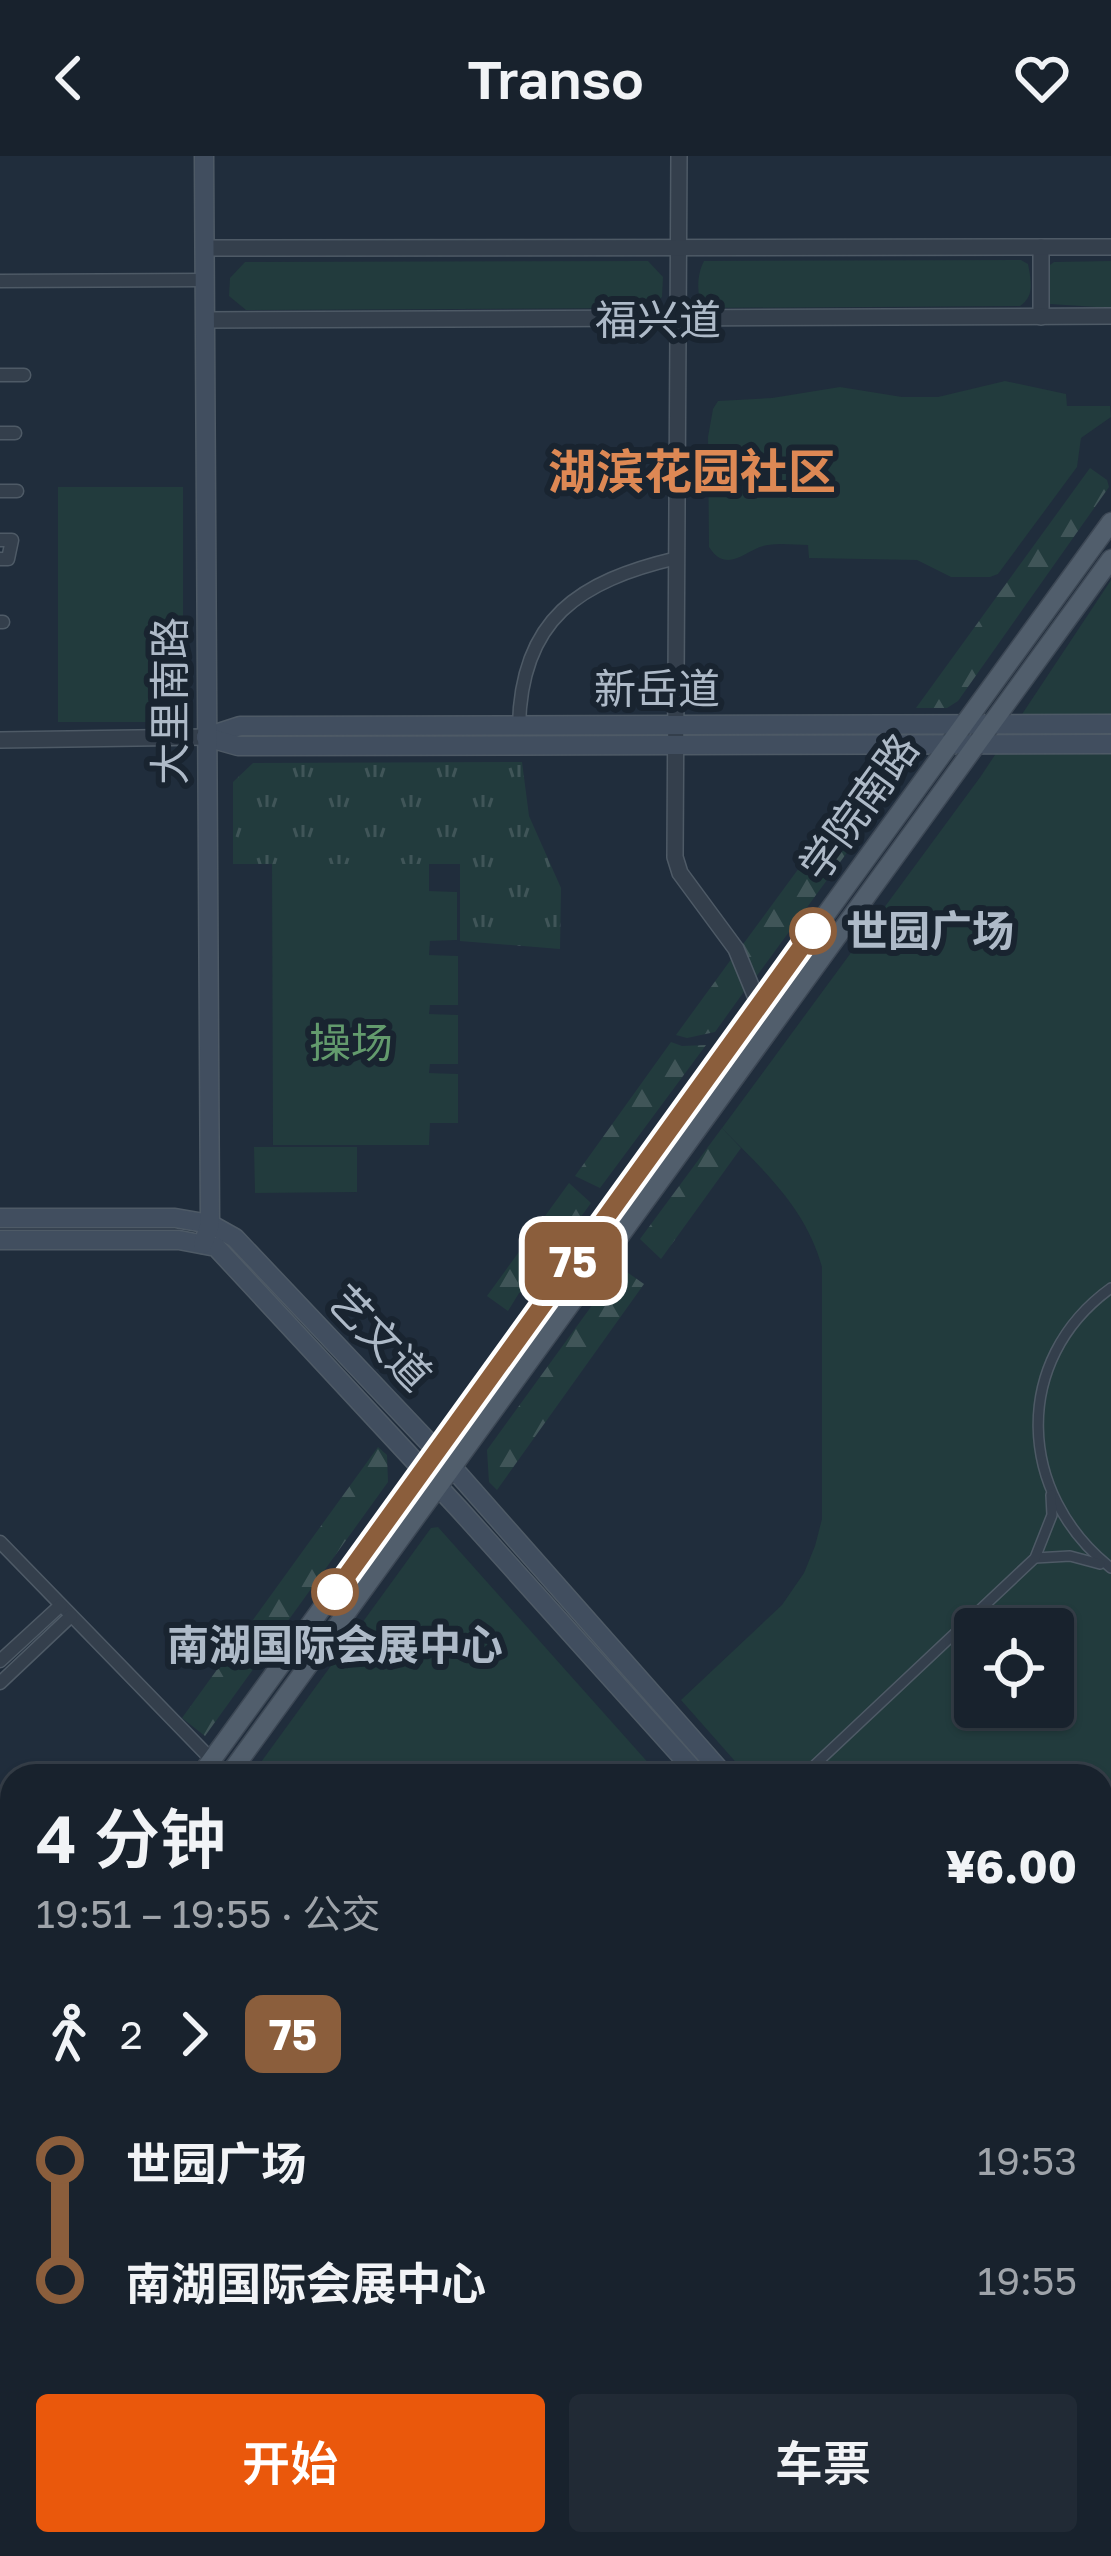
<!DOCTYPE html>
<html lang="zh">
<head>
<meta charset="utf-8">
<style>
	:root { --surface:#18222d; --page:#212a35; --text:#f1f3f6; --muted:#9fa4aa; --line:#363f49; --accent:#ea580c }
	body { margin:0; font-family:"Golos Text","Noto Sans SC",sans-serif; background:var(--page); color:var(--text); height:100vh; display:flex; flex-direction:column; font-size:45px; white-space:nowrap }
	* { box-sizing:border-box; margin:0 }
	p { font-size:39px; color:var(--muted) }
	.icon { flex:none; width:66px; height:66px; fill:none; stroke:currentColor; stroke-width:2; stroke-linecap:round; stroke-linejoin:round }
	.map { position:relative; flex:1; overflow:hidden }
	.details { position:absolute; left:0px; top:1608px; width:1113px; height:792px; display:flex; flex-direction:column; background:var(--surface); border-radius:36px 36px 0 0; box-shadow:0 3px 9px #0004,0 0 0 3px var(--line) }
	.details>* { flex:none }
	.badge { padding:0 24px; border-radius:18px; font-size:42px; line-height:78px }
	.buttons { position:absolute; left:954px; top:1452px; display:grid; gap:24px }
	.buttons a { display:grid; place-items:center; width:120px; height:120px; border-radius:12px; background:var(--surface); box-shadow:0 3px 9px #0004,0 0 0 3px var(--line); font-size:60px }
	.map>.badge { position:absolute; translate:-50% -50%; box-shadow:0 0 0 6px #fff }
	.legs { display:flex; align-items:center; gap:18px; height:132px; padding:0 36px; font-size:39px }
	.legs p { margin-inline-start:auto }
	.overview { display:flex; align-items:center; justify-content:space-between; height:204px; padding:0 36px }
	h1 { font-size:66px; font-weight:600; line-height:90px }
	.button { display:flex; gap:24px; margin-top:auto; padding:24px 36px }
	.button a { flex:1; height:138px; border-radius:12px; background:var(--accent); color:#fff; font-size:48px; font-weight:600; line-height:138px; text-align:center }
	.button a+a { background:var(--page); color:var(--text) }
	ul { padding:0 36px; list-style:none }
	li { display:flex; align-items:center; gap:42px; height:120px; font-size:45px }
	li i { display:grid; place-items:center; width:18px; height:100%; margin:0 15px; background:currentColor }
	li i::after { content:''; width:30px; height:30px; margin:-15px; border:9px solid; border-radius:50%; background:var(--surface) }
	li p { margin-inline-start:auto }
	li:first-child i { background:linear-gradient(#0000 50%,currentColor 0) }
	li:last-child i { background:linear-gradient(currentColor 50%,#0000 0) }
	header { display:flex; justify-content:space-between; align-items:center; height:156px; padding:0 36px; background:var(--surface); font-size:54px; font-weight:600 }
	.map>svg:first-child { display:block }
</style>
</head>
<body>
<header><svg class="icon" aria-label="back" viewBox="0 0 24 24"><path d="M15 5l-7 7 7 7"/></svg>Transo<svg class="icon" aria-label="heart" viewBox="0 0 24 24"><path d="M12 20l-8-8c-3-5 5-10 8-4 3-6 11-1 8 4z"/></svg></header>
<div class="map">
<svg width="1111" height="2400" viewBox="0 0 1111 2400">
	<defs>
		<pattern id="grass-tufts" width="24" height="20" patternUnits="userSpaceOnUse" patternTransform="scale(3)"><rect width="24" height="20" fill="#223b3d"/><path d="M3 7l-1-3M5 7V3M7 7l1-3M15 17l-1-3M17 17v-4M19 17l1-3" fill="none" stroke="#405558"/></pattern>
		<pattern id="forest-firs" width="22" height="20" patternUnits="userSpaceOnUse" patternTransform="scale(3)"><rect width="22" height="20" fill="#223b3d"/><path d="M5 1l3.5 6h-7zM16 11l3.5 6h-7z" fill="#405558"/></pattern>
	</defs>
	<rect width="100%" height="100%" fill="#202d3c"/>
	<!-- grass -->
	<path fill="url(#grass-tufts)" d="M 522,606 L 529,660 L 561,732 L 560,793 L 460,785 L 460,708 L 233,708 L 233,626 L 253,607 Z"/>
	<!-- forest -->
	<g fill="url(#forest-firs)">
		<path d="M 1090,312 L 1107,324 L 1109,331 L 958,545 L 947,552 L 916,552 Z"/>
		<path d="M 876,607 L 908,611 L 867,667 L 838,659 Z"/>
		<path d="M 832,667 L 850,671 L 857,683 L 753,825 L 741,791 Z"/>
		<path d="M 735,798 L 748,830 L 715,876 L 687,882 L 676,879 Z"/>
		<path d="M 671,886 L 682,890 L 706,889 L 600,1032 L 575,1020 Z"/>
		<path d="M 722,972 L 741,992 L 661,1103 L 640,1083 Z"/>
		<path d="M 569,1027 L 591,1047 L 526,1136 L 519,1137 L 508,1155 L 487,1140 Z"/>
		<path d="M 624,1114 L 644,1128 L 497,1334 L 489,1326 L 487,1294 L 617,1115 Z"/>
		<path d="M 378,1291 L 387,1299 L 388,1326 L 205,1580 L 182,1562 Z"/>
	</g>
	<!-- green -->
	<g fill="#223b3d" fill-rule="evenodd">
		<path d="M 1021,104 L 1028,108 C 1031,124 1035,140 1020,150 L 703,152 C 696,138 697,118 704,105 Z"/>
		<path d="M 648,105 L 663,121 L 662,141 L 650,152 L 246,154 L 229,140 L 230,122 L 245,106 Z"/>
		<path d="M 1111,105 L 1111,152 L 1050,148 L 1050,109 L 1054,106 Z"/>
		<path d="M 1005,225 L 1066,238 L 1067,250 L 1110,250 L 1111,261 L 1081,282 L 1077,311 L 998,418 L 990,421 L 951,421 L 917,404 L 809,402 L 808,389 C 796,389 781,387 768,389 C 746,392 728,420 709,391 L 708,281 L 713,253 L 718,245 L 772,242 L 840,231 L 902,241 L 938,241 Z"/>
		<path d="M 58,331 L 183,331 L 183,539 L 157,566 L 58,566 Z"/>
		<path d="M 1111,424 L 1111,2400 L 451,2400 L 461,2388 L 1101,2388 L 1101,1620 L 748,1620 L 681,1544 L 782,1449 L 804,1417 L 815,1390 L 822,1363 L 822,1111 C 806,1052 764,1015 722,972 L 981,620 ZM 975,1473 L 1053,1473 L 1053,1551 L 975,1551 Z"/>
		<path d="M 272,708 L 429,708 L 429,735 L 457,736 L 457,784 L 430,785 L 429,799 L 458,800 L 458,849 L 430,849 L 429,858 L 458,859 L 458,908 L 430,908 L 429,917 L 458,918 L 458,967 L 430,967 L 429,989 L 273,989 Z"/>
		<path d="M 254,991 L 357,991 L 357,1036 L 255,1037 Z"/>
		<path d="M 438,1371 L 660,1620 L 251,1620 L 431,1372 Z"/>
		<path d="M 12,1945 L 12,2388 L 427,2388 L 416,2400 L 0,2400 L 0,1962 Z"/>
	</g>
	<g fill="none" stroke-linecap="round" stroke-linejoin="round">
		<defs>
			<g id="pedestrian">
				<path d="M 1111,1132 C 1011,1204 1017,1338 1111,1412"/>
				<path d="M 1035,1402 L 1070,1400 L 1100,1408"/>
				<path d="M 803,1620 L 1035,1402 L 1052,1359 L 1051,1339"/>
				<path d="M 1101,1953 L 1111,1962"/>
				<path d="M 1101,2196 L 1111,2173"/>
				<path d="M 544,2388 L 555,2400"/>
				<path d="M 1016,2400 L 1018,2388"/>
			</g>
			<g id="minor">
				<path d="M 0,125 L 205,124"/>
				<path d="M 0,219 L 24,219"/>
				<path d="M 0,277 L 15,277"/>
				<path d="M 0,335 L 17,335"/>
				<path d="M 0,384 L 12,384 L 8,403 L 0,403"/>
				<path d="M 0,466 L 3,466"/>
				<path d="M 519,570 C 521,463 579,425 677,402"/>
				<path d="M 0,1386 L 212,1604"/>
				<path d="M 0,1505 L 61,1449"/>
				<path d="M 0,1527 L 71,1460"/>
			</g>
			<g id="tertiary">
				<path d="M 679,0 L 675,701 L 680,717 L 736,793 L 759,849"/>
				<path d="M 1041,91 L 1041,161"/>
				<path d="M 205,92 L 1111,91"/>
				<path d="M 205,164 L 1111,160"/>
				<path d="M 0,584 L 206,581"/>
				<path d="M 0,1819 L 12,1831"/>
			</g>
			<g id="secondary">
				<path d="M 206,581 L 240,570 L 1111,568"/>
				<path d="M 206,581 L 238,590 L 1111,588"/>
				<path d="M 0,1062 L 175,1062 L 210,1068 L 235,1082 L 453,1312 L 725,1620"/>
				<path d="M 0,1084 L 179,1084 L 216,1091 L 460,1354 L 699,1620"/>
				<path d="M 203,1088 L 210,1068 L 204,0"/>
				<path d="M 1101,1935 L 1111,1935"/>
				<path d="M 441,2400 L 451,2388"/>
			</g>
			<g id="primary">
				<path d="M 200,1620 L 1111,366"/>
				<path d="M 228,1620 L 1111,403"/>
				<path d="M 0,1893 L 12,1876"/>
				<path d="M 0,1934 L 12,1917"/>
			</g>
		</defs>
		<!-- pedestrian casing -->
		<use href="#pedestrian" stroke="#4e5a66" stroke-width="12"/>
		<!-- minor casing -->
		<use href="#minor" stroke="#4e5a66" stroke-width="15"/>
		<!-- tertiary casing -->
		<use href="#tertiary" stroke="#4e5a66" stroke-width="18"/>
		<!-- secondary casing -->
		<use href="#secondary" stroke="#4e5a66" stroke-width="21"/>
		<!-- primary casing -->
		<use href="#primary" stroke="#3d4855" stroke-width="21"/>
		<!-- pedestrian -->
		<use href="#pedestrian" stroke="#343f4c" stroke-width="9"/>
		<!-- minor -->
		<use href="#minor" stroke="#343f4c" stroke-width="12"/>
		<!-- tertiary -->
		<use href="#tertiary" stroke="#343f4c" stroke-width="15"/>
		<!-- secondary -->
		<use href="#secondary" stroke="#414e5f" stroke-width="18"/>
		<!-- primary -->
		<use href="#primary" stroke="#515e6c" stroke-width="18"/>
	</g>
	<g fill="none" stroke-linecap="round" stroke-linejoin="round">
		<defs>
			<path id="line-1" d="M 335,1436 L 813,775"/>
		</defs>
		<!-- line-1 casing -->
		<use href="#line-1" stroke="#fff" stroke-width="27"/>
		<!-- line-1 -->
		<use href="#line-1" stroke="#8b5e3c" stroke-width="18"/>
	</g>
	<!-- markers -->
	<g fill="#fff" stroke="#8b5e3c" stroke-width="6">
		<circle cx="813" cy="775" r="21"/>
		<circle cx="335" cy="1436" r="21"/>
	</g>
	<g text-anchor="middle" stroke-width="12" stroke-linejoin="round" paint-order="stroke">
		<!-- street labels -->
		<g font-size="42" fill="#aebac8" stroke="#192430">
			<text x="658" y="179">福兴道</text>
			<text x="657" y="548">新岳道</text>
			<text transform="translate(170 545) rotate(-90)" y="15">大里南路</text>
			<text transform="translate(859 651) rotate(-54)" y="15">学院南路</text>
			<text transform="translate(380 1182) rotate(46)" y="15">艺文道</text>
		</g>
		<!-- stop labels -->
		<g font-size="42" font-weight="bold" fill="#aebac8" stroke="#192430" text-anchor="start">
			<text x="846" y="790">世园广场</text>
			<text x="335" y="1504" text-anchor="middle">南湖国际会展中心</text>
		</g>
		<!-- park labels -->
		<g font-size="42" fill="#639b6d" stroke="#192430">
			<text x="351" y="902">操场</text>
		</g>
		<!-- quarter labels -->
		<g font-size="48" font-weight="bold" fill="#dd8854" stroke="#192430">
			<text x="692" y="333">湖滨花园社区</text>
		</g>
	</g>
</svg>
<div class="buttons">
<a><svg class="icon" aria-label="locate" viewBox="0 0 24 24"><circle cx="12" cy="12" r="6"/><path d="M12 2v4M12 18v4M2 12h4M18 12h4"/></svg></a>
</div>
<b class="badge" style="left:573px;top:1105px;background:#8b5e3c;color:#fff">75</b>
<section class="details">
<div class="overview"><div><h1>4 分钟</h1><p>19:51 – 19:55 · 公交</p></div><b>¥6.00</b></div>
<div class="legs"><svg class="icon" aria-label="walk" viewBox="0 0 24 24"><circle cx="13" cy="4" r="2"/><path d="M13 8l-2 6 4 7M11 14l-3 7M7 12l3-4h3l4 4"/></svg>2<svg class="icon" aria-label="forward" viewBox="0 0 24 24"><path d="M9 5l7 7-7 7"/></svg><b class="badge" style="background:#8b5e3c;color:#fff">75</b></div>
<ul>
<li><i style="color:#8b5e3c"></i><b>世园广场</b><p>19:53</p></li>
<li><i style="color:#8b5e3c"></i><b>南湖国际会展中心</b><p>19:55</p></li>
</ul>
<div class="button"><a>开始</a><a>车票</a></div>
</section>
</div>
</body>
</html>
